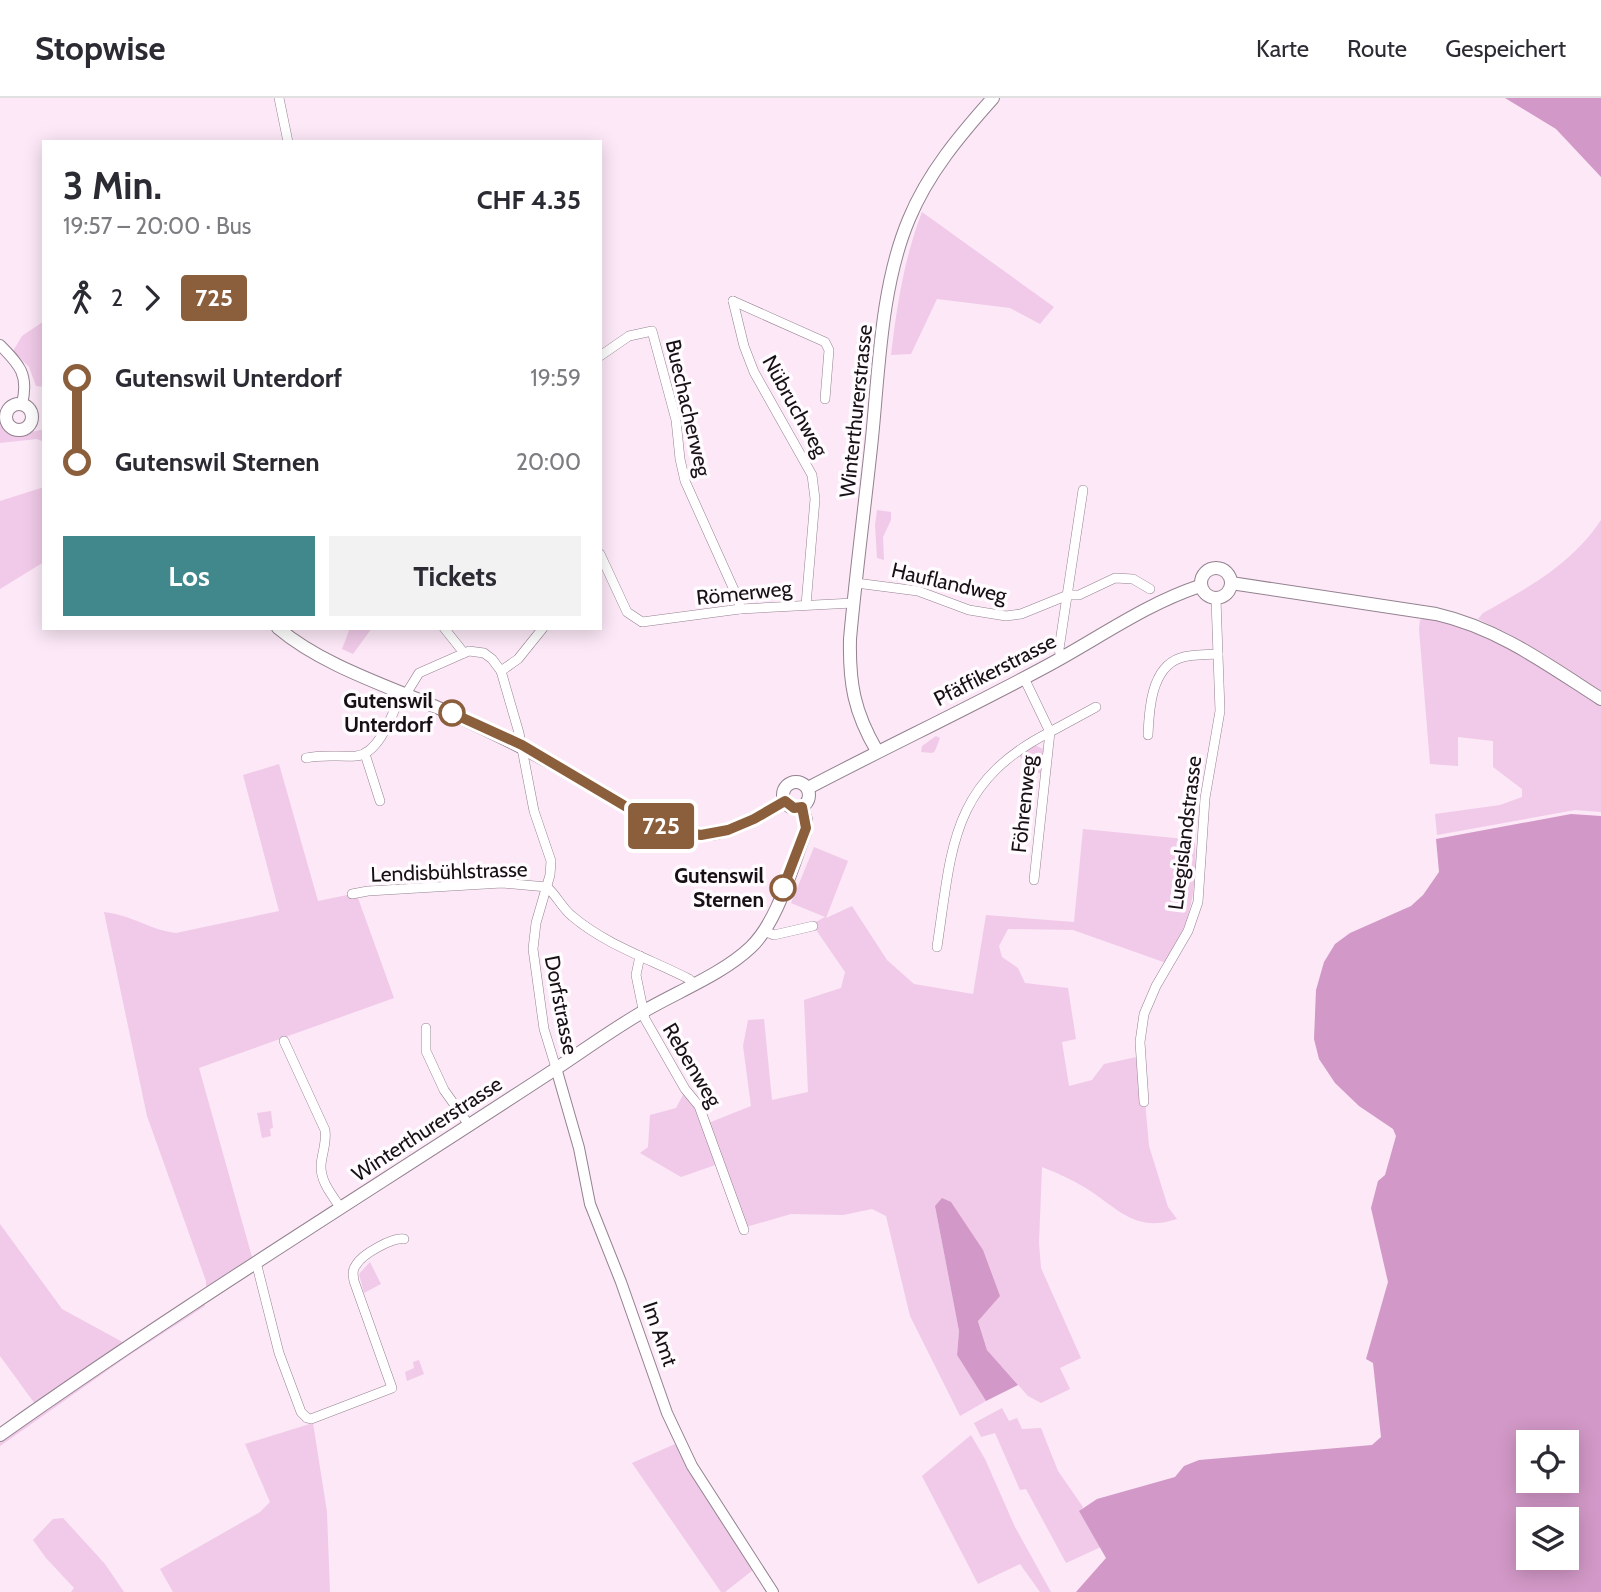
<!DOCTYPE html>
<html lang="de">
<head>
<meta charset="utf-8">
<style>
	:root { --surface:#fff; --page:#f2f2f3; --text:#2b2b33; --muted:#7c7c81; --line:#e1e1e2; --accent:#40888c }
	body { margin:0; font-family:Cabin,sans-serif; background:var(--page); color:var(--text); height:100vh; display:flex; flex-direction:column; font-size:26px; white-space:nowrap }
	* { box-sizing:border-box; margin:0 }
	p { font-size:23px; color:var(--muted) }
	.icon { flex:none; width:38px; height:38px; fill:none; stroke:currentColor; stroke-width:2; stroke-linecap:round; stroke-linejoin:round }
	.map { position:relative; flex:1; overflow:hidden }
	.side { position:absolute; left:42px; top:42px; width:560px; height:490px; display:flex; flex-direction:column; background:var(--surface); border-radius:0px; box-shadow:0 4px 18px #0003 }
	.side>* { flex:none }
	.badge { padding:0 14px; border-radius:5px; font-size:24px; line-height:46px }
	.buttons { position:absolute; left:1516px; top:1332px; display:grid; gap:14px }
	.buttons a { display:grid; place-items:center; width:63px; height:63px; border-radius:0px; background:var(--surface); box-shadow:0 4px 18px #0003; font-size:35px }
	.map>.badge { position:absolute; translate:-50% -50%; box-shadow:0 0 0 4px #fff }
	.legs { display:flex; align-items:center; gap:10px; height:77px; padding:0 21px; font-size:23px }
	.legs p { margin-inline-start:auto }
	.summary { display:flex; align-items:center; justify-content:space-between; height:119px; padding:0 21px }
	h1 { font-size:38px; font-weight:800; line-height:52px }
	.action { display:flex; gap:14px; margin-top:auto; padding:14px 21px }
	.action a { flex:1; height:80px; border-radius:0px; background:var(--accent); color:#fff; font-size:28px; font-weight:800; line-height:80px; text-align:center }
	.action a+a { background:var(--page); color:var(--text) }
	ul { padding:0 21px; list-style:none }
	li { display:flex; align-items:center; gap:24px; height:84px; font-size:26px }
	li i { display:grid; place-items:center; width:10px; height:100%; margin:0 9px; background:currentColor }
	li i::after { content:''; width:18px; height:18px; margin:-9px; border:5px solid; border-radius:50%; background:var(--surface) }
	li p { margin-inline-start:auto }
	li:first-child i { background:linear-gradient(#0000 50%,currentColor 0) }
	li:last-child i { background:linear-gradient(currentColor 50%,#0000 0) }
	header { display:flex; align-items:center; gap:42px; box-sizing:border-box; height:98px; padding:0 35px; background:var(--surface); border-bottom:2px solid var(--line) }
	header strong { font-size:33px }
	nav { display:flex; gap:38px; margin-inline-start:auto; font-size:24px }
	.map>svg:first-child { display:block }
</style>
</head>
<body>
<header>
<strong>Stopwise</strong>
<nav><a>Karte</a><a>Route</a><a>Gespeichert</a></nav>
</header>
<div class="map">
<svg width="1601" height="1494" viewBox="0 0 1601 1494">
	<rect width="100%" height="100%" fill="#fce8f7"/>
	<!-- green -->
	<g fill="#f0cae8">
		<path d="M 922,114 L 1054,209 L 1040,226 L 1010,210 L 937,201 L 911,256 L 891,257 C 897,207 904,161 922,114 Z"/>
		<path d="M 44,223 L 44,289 L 36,288 L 29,269 L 13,253 L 22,238 Z"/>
		<path d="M 0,324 L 5,332 L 16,338 L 44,331 L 44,344 L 37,341 L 0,345 Z"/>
		<path d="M 44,389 L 44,464 L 0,491 L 0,403 Z"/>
		<path d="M 877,412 L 891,414 L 891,422 L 883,439 L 884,462 L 877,460 L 875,427 Z"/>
		<path d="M 1601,422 L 1601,593 L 1509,536 L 1478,521 L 1483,515 C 1528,490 1572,466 1601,422 Z"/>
		<path d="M 1425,520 L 1466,529 L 1497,542 L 1601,607 L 1601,714 L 1575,712 L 1437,737 L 1435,716 L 1500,707 L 1522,699 L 1522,691 L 1493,669 L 1493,643 L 1458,639 L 1458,668 L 1430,666 L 1419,531 L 1420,522 Z"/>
		<path d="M 350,530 L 372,530 L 353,556 L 342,551 Z"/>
		<path d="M 936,638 L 940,640 L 935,653 L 932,655 L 921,654 L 922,648 Z"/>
		<path d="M 1035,647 L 1043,651 L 1042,675 L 1038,675 L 1018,657 Z"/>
		<path d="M 279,666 L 318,803 L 352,796 L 358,800 L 394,900 L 199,970 L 252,1159 L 206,1189 L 206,1183 L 147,1018 L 104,814 C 132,817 150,832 176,835 L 279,813 L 243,677 Z"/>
		<path d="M 1083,731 L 1195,742 C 1197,797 1191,816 1169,866 L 1073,832 L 1008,831 L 999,848 L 1002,859 L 1018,870 L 1025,885 L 1068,890 L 1076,941 L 1062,944 L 1069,988 L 1092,982 L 1104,966 L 1141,958 L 1149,1048 L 1168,1109 L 1177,1121 C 1138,1134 1121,1114 1092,1094 C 1077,1084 1058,1075 1042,1069 L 1039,1145 L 1041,1170 L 1081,1260 L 1060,1270 L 1070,1291 L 1041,1305 L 1028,1298 L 987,1252 L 978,1222 L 935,1108 L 959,1233 L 957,1257 L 986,1303 L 960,1318 L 910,1218 L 886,1118 L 872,1111 L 843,1117 L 791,1116 L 746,1129 L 718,1066 L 681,1079 L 640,1055 L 648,1049 L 650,1017 L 676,1010 L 684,995 L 711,1024 L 751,1008 L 743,948 L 748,922 L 764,921 L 772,1002 L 808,994 L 804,902 L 841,890 L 845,874 L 812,826 L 825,819 L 791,805 L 814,749 L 848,763 L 826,820 L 852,808 L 887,862 L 914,886 L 973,896 L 986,817 L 1074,824 Z"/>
		<path d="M 271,1013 L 273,1030 L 270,1031 L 271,1038 L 262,1040 L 257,1015 Z"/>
		<path d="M 0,1126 L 62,1211 L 128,1247 L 202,1198 L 205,1208 L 128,1258 L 0,1348 L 0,1337 L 38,1310 L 0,1258 Z"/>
		<path d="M 370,1164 L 381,1186 L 364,1195 L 359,1176 Z"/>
		<path d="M 419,1262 L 424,1276 L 407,1283 L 405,1274 L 414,1270 L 413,1264 Z"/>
		<path d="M 1002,1310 L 1009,1323 L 1017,1320 L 1022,1331 L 1041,1330 L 1058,1373 L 1083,1409 L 1080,1414 L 1101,1449 L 1066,1465 L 1026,1391 L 1020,1392 L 995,1335 L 981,1339 L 974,1325 Z"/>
		<path d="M 313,1325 L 327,1414 L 330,1494 L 173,1494 L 160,1471 L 260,1414 L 270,1404 L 245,1346 Z"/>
		<path d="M 971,1337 L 985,1361 L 1015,1429 L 1051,1494 L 1040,1494 L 1020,1466 L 978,1486 L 922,1378 Z"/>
		<path d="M 675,1346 L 692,1378 L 753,1472 L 725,1494 L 721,1494 L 632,1365 Z"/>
		<path d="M 63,1420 L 105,1466 L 124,1494 L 71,1494 L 74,1490 L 46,1460 L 33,1442 L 53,1421 Z"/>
	</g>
	<!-- forest -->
	<g fill="#d298c7" fill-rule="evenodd">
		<path d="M 1505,0 L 1601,0 L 1601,79 L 1556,31 Z"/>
		<path d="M 1571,716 L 1601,718 L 1601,1494 L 1076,1494 L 1106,1460 L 1079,1413 L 1097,1401 L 1175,1379 L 1184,1368 L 1199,1362 L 1372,1347 L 1381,1339 L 1373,1265 L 1366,1261 L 1388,1184 L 1371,1110 L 1378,1083 L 1385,1077 L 1396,1038 L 1393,1031 L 1359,1008 L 1335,985 L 1319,961 L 1314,941 L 1316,892 L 1324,864 L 1335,846 L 1350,835 L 1411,808 L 1423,797 L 1439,774 L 1436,741 ZM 1566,1344 L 1566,1382 L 1528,1382 L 1528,1344 ZM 1566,1421 L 1566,1460 L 1528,1460 L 1528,1421 Z"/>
		<path d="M 942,1100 L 951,1104 L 983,1152 L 1000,1198 L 978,1223 L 987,1252 L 1018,1287 L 986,1303 L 957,1257 L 959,1233 L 935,1108 Z"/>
	</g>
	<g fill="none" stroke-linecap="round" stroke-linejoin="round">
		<defs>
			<g id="minor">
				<path d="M 279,0 L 288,44"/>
				<path d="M 733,203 L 744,248 L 754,274 L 812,377 L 815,401 L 806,507"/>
				<path d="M 733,203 L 825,244 L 829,252 L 825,301"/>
				<path d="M 600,258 L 629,238 L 652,233 L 676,322 L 680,361 L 685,383 L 739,503 L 740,511"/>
				<path d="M 600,456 L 627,514 L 642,524 L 740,511 L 853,505"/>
				<path d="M 856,485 L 918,493 L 969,512 L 1006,518 L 1021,516 L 1068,497 L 1079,497 L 1115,480 L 1133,481 L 1150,491"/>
				<path d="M 444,530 L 464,555"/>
				<path d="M 1061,560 L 1059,551 L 1083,392"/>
				<path d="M 501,573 L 518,561 L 543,530"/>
				<path d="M 406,596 L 419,575 L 469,553 L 484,555 L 492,561 L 501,573 L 519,635 L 534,713 L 551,763 L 550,777 L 536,825 L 533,851 L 544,931 L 556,970"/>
				<path d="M 1148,637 C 1149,612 1151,570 1180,560 C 1192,556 1205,557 1218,556"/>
				<path d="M 365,656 L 380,703"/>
				<path d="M 306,660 C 323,656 339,659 356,658 C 380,656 393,614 402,594"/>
				<path d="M 1034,782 L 1050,634 L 1096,609"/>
				<path d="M 547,789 C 557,798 562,810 572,818 C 606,847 650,861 689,881 L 693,885"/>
				<path d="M 352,796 L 368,793 L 502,785 L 547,789"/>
				<path d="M 764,833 L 774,837 L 813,828"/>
				<path d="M 937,849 C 952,750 950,685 1050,634 L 1024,580"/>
				<path d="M 640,858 L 636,877 L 645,921 L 685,991 L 699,1008 L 744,1132"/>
				<path d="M 426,930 L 426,953 L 444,992 L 469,1027"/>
				<path d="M 284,943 L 325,1032 C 327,1044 322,1055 321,1067 C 320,1083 332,1097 340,1109"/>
				<path d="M 1144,1004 L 1140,944 L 1144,916 L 1156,888 L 1188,833 L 1198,804 L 1205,700 L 1220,613 L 1216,501"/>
				<path d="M 256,1164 L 279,1255 L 301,1314 L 307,1320 L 311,1321 L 392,1290 L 354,1183 C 353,1177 352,1172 356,1167 C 362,1156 393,1139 404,1141"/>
			</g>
			<g id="tertiary">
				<path d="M 0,247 C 20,267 29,277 22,306"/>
				<path d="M 556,970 L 579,1050 L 590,1106 L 621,1184 L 667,1315 L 692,1368 L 773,1494"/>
			</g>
			<g id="secondary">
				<circle cx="19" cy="319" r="13"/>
				<circle cx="1216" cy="485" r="15"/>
				<path d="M 1231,485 L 1436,516 C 1498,530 1548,567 1601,601"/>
				<path d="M 278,530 C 324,569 394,590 450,615 C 502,638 551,664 601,693 C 629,710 658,733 691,736 C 726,740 756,720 785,703"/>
				<path d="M 877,653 C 854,614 849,585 850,541 C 856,474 865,407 872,340 C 879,270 881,187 909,121 C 928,75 960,37 993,0"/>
				<circle cx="796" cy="697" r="13"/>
				<path d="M 808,690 C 886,649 967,611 1045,569 C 1096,542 1145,506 1200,488"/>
				<path d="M 0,1337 C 182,1208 371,1092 557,970 C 587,950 616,929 646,912 C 679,893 724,875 751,849 C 778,823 791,771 805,735 L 806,722 L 802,709"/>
			</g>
		</defs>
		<!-- minor casing -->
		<use href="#minor" stroke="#948290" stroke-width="10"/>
		<!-- tertiary casing -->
		<use href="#tertiary" stroke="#948290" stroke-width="12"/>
		<!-- secondary casing -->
		<use href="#secondary" stroke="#948290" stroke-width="14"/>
		<!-- minor -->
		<use href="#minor" stroke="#fff" stroke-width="9"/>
		<!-- tertiary -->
		<use href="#tertiary" stroke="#fff" stroke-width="10"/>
		<!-- secondary -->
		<use href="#secondary" stroke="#fff" stroke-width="12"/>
	</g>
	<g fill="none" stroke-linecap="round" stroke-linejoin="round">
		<defs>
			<path id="line-1" d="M 452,615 L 522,647 L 652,724 L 676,733 L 701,737 L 728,732 L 754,721 L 785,703 L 794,710 L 802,709 L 806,730 L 783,790"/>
		</defs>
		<!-- line-1 casing -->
		<use href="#line-1" stroke="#fff" stroke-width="16"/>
		<!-- line-1 -->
		<use href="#line-1" stroke="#8b5e3c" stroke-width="10"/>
	</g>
	<!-- markers -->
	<g fill="#fff" stroke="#8b5e3c" stroke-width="3.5">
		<circle cx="452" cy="615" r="12"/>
		<circle cx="783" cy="790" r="12"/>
	</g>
	<g text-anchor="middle" stroke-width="7" stroke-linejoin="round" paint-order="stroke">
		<!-- street labels -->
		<g font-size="21" fill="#171116" stroke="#fffbfe">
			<text transform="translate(795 308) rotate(61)" y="7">Nübruchweg</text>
			<text transform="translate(688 310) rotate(77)" y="7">Buechacherweg</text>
			<text transform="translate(856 313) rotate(-84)" y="7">Winterthurerstrasse</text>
			<text transform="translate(949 485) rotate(13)" y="7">Hauflandweg</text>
			<text transform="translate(744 495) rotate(-6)" y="7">Römerweg</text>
			<text transform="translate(995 572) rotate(-27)" y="7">Pfäffikerstrasse</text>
			<text transform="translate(1024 706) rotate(-84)" y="7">Föhrenweg</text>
			<text transform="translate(1185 735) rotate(-83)" y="7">Luegislandstrasse</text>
			<text transform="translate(449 774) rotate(-2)" y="7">Lendisbühlstrasse</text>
			<text transform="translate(561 907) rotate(79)" y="7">Dorfstrasse</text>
			<text transform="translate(692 967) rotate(59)" y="7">Rebenweg</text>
			<text transform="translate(427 1031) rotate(-33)" y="7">Winterthurerstrasse</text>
			<text transform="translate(660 1236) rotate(71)" y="7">Im Amt</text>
		</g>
		<!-- stop labels -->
		<g font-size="21" font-weight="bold" fill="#171116" stroke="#fffbfe" text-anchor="end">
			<text x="433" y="610">Gutenswil<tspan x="433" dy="24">Unterdorf</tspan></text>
			<text x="764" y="785">Gutenswil<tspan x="764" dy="24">Sternen</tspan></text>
		</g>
	</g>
</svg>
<div class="buttons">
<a><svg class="icon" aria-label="locate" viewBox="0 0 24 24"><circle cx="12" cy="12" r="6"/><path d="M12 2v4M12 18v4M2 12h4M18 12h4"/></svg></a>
<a><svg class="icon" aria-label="layers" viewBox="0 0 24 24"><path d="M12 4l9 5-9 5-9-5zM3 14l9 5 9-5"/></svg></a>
</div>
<b class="badge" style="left:661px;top:728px;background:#8b5e3c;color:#fff">725</b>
<section class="side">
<div class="summary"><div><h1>3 Min.</h1><p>19:57 – 20:00 · Bus</p></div><b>CHF 4.35</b></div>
<div class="legs"><svg class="icon" aria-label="walk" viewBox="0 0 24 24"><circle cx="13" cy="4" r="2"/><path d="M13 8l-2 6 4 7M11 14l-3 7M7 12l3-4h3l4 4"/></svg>2<svg class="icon" aria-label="forward" viewBox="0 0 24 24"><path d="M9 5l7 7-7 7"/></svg><b class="badge" style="background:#8b5e3c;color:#fff">725</b></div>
<ul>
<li><i style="color:#8b5e3c"></i><b>Gutenswil Unterdorf</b><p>19:59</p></li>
<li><i style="color:#8b5e3c"></i><b>Gutenswil Sternen</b><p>20:00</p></li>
</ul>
<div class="action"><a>Los</a><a>Tickets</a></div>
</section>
</div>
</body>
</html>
